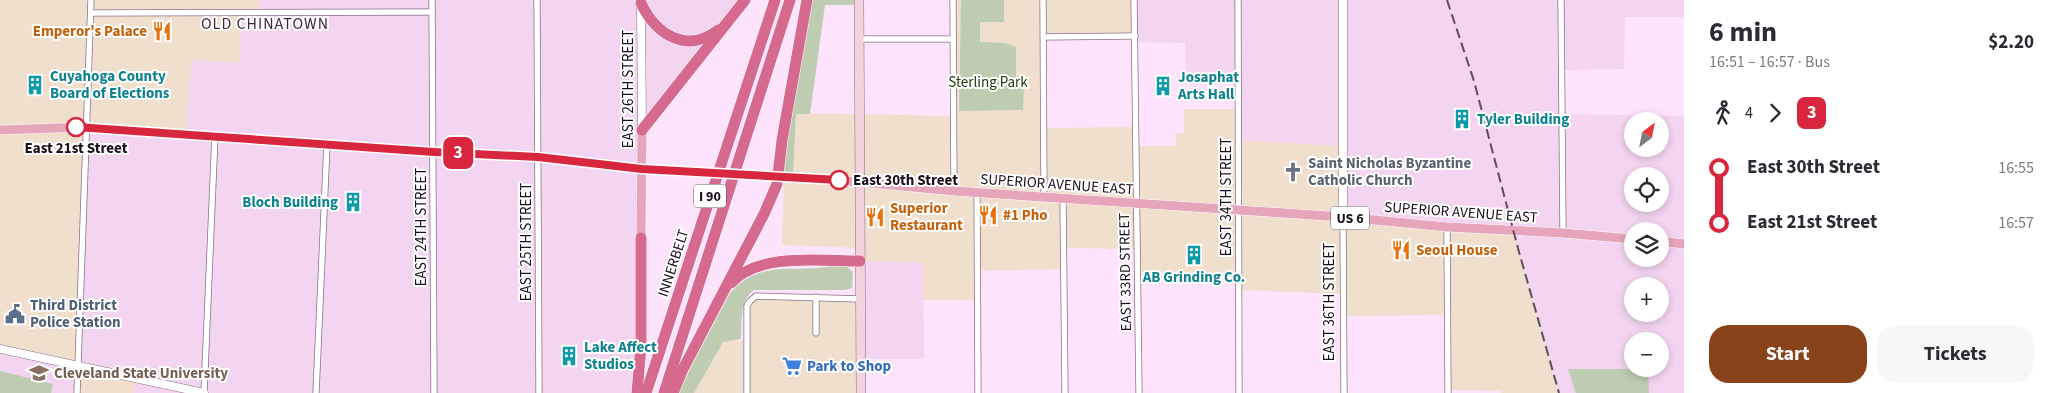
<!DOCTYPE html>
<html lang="en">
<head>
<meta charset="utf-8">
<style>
	:root { --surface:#fff; --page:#f7f7f7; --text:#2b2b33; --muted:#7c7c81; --accent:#88431a }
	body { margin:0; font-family:"Source Sans 3",sans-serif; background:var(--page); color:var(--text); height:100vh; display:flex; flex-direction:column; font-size:19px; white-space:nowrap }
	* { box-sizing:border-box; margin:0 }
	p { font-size:16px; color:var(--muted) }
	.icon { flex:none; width:28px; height:28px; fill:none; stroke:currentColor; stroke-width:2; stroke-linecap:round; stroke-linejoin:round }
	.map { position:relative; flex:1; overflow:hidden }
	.panel { display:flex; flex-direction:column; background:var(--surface); width:375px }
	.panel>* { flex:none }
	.badge { padding:0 10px; border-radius:8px; font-size:18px; line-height:32px }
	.needle { width:32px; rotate:32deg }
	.tools { position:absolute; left:1624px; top:112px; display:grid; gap:10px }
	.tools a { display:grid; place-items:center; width:45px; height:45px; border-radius:50%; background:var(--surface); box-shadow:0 2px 8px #0003; font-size:25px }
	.map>.badge { position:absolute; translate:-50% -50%; box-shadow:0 0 0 2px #fff }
	.legs { display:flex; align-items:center; gap:8px; height:55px; padding:0 25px; font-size:16px }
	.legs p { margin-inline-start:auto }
	.overview { display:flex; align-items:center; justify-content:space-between; height:85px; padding:0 25px }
	h1 { font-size:28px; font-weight:700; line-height:38px }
	.action { display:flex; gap:10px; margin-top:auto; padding:10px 25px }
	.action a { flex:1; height:58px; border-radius:20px; background:var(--accent); color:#fff; font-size:20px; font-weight:700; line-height:58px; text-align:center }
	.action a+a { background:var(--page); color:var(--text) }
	ul { padding:0 25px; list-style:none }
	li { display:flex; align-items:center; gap:18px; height:55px; font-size:19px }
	li i { display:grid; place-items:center; width:8px; height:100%; margin:0 6px; background:currentColor }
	li i::after { content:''; width:12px; height:12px; margin:-6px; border:4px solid; border-radius:50%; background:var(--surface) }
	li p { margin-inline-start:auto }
	li:first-child i { background:linear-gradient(#0000 50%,currentColor 0) }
	li:last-child i { background:linear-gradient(currentColor 50%,#0000 0) }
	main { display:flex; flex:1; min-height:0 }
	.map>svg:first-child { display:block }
</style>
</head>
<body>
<main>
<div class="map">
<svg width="1684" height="393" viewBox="0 0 1684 393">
	<rect width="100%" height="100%" fill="#fde3fb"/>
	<!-- commercial -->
	<g fill="#f1dfce">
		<path d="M 0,0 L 259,0 L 259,13 L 242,63 L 192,61 L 204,393 L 77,393 L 0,349 Z"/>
		<path d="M 953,0 L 1134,0 L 1135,36 L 1044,37 L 1044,128 L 1136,127 L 1136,146 L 1176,146 L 1176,133 L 1184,133 L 1184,109 L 1238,109 L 1343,146 L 1513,231 L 1559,393 L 1501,393 L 1500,391 L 1448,390 L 1447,315 L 1343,316 L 1343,294 L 1238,290 L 1238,273 L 1137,272 L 1137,249 L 1064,248 L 1064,269 L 978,271 L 977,300 L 923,300 L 923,263 L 860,261 L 860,248 L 782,245 L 784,177 L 793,177 L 796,113 L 953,116 Z"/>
		<path d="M 756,296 L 861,299 L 861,393 L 693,393 L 718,340 L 746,341 L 747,306 Z"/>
	</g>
	<!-- built -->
	<g fill="#f3d4f1" fill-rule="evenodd">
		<path d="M 259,0 L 745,0 L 642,130 L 637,393 L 133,393 L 136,379 L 78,367 L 77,393 L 0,393 L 0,349 L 77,367 L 85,127 L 185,133 L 192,60 L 240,63 L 241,13 L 259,13 Z"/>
		<path d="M 1134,0 L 1684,0 L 1684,17 L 1625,17 L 1624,69 L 1562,70 L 1562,114 L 1684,116 L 1684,393 L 1559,393 L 1513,231 L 1343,217 L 1343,146 L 1238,140 L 1238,80 L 1186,80 L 1185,43 L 1135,42 ZM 1632,121 L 1660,121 L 1660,149 L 1632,149 ZM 1632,176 L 1660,176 L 1660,204 L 1632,204 ZM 1632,231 L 1660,231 L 1660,259 L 1632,259 ZM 1632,286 L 1660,286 L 1660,314 L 1632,314 ZM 1632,341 L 1660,341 L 1660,369 L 1632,369 Z"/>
		<path d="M 860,261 L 923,263 L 924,359 L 860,359 Z"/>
	</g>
	<!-- green -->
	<g fill="#becdb1">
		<path d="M 807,0 L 859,0 L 860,5 L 825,5 L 810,114 L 796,114 L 793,177 L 779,176 Z"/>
		<path d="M 961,0 L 1004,0 L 1004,22 L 980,22 L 980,42 L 1005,43 L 1016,47 L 1016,76 L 1024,85 L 1023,110 L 959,111 Z"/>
		<path d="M 837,265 L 846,266 L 853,272 L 852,288 L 845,290 L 754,290 C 739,301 742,322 741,339 L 723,342 L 694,393 L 679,393 L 689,371 L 730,293 C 762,257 796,275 837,265 Z"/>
		<path d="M 1568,369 L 1648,369 L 1649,393 L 1576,393 Z"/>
		<path d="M 0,371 L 53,384 L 51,393 L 0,393 Z"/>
	</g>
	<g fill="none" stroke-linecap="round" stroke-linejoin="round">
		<defs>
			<g id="minor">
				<path d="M 432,0 L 434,393"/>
				<path d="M 537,0 L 539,393"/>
				<path d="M 953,0 L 954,191"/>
				<path d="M 1043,0 L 1044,198"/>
				<path d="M 1134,0 L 1139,393"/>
				<path d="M 1238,0 L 1239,393"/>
				<path d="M 1561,0 L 1563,233"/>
				<path d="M 91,13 L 432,12"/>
				<path d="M 1044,37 L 1135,36"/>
				<path d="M 860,39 L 953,39"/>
				<path d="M 977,192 L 978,393"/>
				<path d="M 1063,198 L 1065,393"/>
				<path d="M 1343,217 L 1344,393"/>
				<path d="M 1447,227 L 1448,393"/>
				<path d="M 816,333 L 816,297"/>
				<path d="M 77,393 L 91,0"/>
				<path d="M 204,393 L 215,135"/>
				<path d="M 316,393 L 327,144"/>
				<path d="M 747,393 L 747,306 L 750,301 L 756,296 L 861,299"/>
			</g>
			<g id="tertiary">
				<path d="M 641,7 L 642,130"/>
				<path d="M 1343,217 L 1343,0"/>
				<path d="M 0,349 L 204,393"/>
			</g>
			<path id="secondary" d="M 859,0 L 861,393"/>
			<g id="primary">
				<path d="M 0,130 L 86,127 L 434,152 L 538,157 L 642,169 L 690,171"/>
				<path d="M 740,174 L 860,182 L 954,191 L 1343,217 L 1447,227 L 1563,233 L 1632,239"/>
				<path d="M 641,238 L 642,130"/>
				<path d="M 1660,241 L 1684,244"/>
			</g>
			<g id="motorway">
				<path d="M 641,3 C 656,35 687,54 718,30"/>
				<path d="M 642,130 L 745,0"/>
				<path d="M 731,283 C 759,252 821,261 860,261"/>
				<path d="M 637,393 L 641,346 L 641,238"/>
				<path d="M 646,393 L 775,0"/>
				<path d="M 664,393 L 790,0"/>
				<path d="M 673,393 L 683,369 L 764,214 L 777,184 L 782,140 L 807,0"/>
			</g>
		</defs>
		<!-- minor casing -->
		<use href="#minor" stroke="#887187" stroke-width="7"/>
		<!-- tertiary casing -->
		<use href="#tertiary" stroke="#887187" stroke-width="9"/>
		<!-- secondary casing -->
		<use href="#secondary" stroke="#887187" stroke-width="10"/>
		<!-- primary casing -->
		<use href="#primary" stroke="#fff" stroke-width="10"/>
		<!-- motorway casing -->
		<use href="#motorway" stroke="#fff" stroke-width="12"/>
		<!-- minor -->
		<use href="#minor" stroke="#fff" stroke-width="5.5"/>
		<!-- tertiary -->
		<use href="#tertiary" stroke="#fff" stroke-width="8"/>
		<!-- secondary -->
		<use href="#secondary" stroke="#f2d2dd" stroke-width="9"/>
		<!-- primary -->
		<use href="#primary" stroke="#e6a5bb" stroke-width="9"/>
		<!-- motorway -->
		<use href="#motorway" stroke="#d5698e" stroke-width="11"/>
		<!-- rail -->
		<path stroke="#5c4f5b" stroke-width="2" stroke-dasharray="10 5" stroke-linecap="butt" d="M 1447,0 L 1474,81 L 1519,252 L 1559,393"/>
		<defs>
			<path id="primary-bridge" d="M 690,171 L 740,174"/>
		</defs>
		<!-- primary-bridge casing -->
		<use href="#primary-bridge" stroke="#fff" stroke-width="10" stroke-linecap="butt"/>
		<!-- primary-bridge -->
		<use href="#primary-bridge" stroke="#e6a5bb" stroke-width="9"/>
	</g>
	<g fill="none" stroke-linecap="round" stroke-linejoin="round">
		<defs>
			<path id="line-1" d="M 76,127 L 434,152 L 538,157 L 642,169 L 839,180"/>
		</defs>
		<!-- line-1 casing -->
		<use href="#line-1" stroke="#fff" stroke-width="11"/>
		<!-- line-1 -->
		<use href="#line-1" stroke="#d7263d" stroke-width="8"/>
	</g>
	<!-- icons -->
	<defs>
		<symbol id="restaurant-bare" viewBox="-9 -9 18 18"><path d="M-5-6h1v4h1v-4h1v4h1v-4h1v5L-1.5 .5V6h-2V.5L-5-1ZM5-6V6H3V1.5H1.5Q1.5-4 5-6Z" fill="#e8710a" stroke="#fff" stroke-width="2.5" paint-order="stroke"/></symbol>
		<symbol id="building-bare" viewBox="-9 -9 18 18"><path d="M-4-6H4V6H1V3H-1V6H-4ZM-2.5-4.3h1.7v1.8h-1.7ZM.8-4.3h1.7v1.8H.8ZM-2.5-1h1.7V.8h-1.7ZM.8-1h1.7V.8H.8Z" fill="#0f9aa8" stroke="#fff" stroke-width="2.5" paint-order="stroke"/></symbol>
		<symbol id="church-bare" viewBox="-9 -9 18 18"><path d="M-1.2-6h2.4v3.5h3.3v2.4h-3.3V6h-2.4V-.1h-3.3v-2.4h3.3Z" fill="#6b7280" stroke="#fff" stroke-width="2.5" paint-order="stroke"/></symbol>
		<symbol id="civic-bare" viewBox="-9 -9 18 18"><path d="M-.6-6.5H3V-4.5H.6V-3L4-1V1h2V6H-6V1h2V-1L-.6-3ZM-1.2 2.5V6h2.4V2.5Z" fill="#5c6f8a" stroke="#fff" stroke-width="2.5" paint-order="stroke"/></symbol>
		<symbol id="supermarket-bare" viewBox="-9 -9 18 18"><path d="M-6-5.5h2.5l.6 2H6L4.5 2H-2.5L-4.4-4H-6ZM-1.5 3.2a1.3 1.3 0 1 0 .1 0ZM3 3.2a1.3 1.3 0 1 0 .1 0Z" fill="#3f7fe0" stroke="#fff" stroke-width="2.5" paint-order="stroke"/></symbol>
		<symbol id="university-bare" viewBox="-9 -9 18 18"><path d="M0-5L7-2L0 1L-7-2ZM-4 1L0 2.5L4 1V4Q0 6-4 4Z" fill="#8d6e63" stroke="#fff" stroke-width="2.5" paint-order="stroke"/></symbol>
	</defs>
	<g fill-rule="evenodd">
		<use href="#restaurant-bare" x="148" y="17" width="28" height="28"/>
		<use href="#building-bare" x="21" y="71" width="28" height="28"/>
		<use href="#building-bare" x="1149" y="72" width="28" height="28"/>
		<use href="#building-bare" x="1448" y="105" width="28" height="28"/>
		<use href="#church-bare" x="1279" y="158" width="28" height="28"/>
		<use href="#building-bare" x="339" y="188" width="28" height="28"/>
		<use href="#restaurant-bare" x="974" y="201" width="28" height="28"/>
		<use href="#restaurant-bare" x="861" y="203" width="28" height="28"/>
		<use href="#restaurant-bare" x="1387" y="236" width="28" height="28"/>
		<use href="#building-bare" x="1180" y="241" width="28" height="28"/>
		<use href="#civic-bare" x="1" y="300" width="28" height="28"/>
		<use href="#building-bare" x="555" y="342" width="28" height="28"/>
		<use href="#supermarket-bare" x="778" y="352" width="28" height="28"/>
		<use href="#university-bare" x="25" y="359" width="28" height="28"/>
	</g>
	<!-- markers -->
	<g fill="#fff" stroke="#d7263d" stroke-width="2.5">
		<circle cx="76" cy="127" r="9"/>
		<circle cx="839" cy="180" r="9"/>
	</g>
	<g text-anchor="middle" stroke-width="4" stroke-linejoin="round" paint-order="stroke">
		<!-- shield labels -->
		<g fill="#fff" stroke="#5d585d" stroke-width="1">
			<rect x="694" y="184.5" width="32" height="23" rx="4"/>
			<rect x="1331" y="206.5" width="38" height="23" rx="4"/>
		</g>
		<g font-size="14" font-weight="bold" fill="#181018">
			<text x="710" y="201">I 90</text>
			<text x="1350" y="223">US 6</text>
		</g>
		<!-- food labels -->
		<g font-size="15" font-weight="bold" fill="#c56008" stroke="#fff" text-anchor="start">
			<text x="147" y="36" text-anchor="end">Emperor's Palace</text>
			<text x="890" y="213">Superior<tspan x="890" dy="17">Restaurant</tspan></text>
			<text x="1003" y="220">#1 Pho</text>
			<text x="1416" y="255">Seoul House</text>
		</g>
		<!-- culture labels -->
		<g font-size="15" font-weight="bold" fill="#0d838f" stroke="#fff" text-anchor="start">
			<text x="50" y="81">Cuyahoga County<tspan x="50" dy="17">Board of Elections</tspan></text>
			<text x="1178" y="82">Josaphat<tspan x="1178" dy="17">Arts Hall</tspan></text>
			<text x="1477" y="124">Tyler Building</text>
			<text x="338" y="207" text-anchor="end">Bloch Building</text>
			<text x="1194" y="282" text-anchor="middle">AB Grinding Co.</text>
			<text x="584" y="352">Lake Affect<tspan x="584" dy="17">Studios</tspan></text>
		</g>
		<!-- park labels -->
		<g font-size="15" fill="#243908" stroke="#fff">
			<text x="988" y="87">Sterling Park</text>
		</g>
		<!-- street labels -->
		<g font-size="15" fill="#181018" stroke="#fff">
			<text transform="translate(628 89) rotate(-90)" y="5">EAST 26TH STREET</text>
			<text transform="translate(1057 184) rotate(4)" y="5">SUPERIOR AVENUE EAST</text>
			<text transform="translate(1226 197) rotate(-90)" y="5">EAST 34TH STREET</text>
			<text transform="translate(1461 212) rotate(4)" y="5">SUPERIOR AVENUE EAST</text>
			<text transform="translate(421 227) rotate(-90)" y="5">EAST 24TH STREET</text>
			<text transform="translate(526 242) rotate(-90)" y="5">EAST 25TH STREET</text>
			<text transform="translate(673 263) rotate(-72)" y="5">INNERBELT</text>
			<text transform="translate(1125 272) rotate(-91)" y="5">EAST 33RD STREET</text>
			<text transform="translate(1329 302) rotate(-90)" y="5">EAST 36TH STREET</text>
		</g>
		<!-- stop labels -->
		<g font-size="15" font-weight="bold" fill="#181018" stroke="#fff">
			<text x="76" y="153">East 21st Street</text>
			<text x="853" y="185" text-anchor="start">East 30th Street</text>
		</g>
		<!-- worship labels -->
		<g font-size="15" font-weight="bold" fill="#5b616d" stroke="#fff" text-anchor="start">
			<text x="1308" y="168">Saint Nicholas Byzantine<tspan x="1308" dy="17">Catholic Church</tspan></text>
		</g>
		<!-- service labels -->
		<g font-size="15" font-weight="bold" fill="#4e5e75" stroke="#fff" text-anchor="start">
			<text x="30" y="310">Third District<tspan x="30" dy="17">Police Station</tspan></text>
		</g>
		<!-- shop labels -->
		<g font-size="15" font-weight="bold" fill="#366cbe" stroke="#fff" text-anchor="start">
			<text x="807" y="371">Park to Shop</text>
		</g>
		<!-- education labels -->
		<g font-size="15" font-weight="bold" fill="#785e54" stroke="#fff" text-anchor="start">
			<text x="54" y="378">Cleveland State University</text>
		</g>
		<!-- neighbourhood labels -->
		<g font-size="16" letter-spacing="1" fill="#3c293c" stroke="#fff">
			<text x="265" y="29">OLD CHINATOWN</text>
		</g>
	</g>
</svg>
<div class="tools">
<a><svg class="needle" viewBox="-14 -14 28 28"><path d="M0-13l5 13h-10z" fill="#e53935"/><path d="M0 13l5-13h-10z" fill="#7c7c81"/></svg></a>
<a><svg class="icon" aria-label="locate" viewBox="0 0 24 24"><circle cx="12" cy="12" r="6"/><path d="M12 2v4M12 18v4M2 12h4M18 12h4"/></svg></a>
<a><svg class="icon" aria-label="layers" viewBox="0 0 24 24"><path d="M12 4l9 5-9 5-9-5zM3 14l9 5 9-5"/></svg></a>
<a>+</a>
<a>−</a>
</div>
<b class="badge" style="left:458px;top:153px;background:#d7263d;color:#fff">3</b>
</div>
<section class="panel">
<div class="overview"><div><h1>6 min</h1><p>16:51 – 16:57 · Bus</p></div><b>$2.20</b></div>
<div class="legs"><svg class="icon" aria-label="walk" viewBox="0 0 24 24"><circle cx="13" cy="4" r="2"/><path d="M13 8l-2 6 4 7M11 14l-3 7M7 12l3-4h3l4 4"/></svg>4<svg class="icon" aria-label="forward" viewBox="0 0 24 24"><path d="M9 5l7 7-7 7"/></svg><b class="badge" style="background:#d7263d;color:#fff">3</b></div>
<ul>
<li><i style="color:#d7263d"></i><b>East 30th Street</b><p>16:55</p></li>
<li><i style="color:#d7263d"></i><b>East 21st Street</b><p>16:57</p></li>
</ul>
<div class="action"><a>Start</a><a>Tickets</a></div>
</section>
</main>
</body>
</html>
